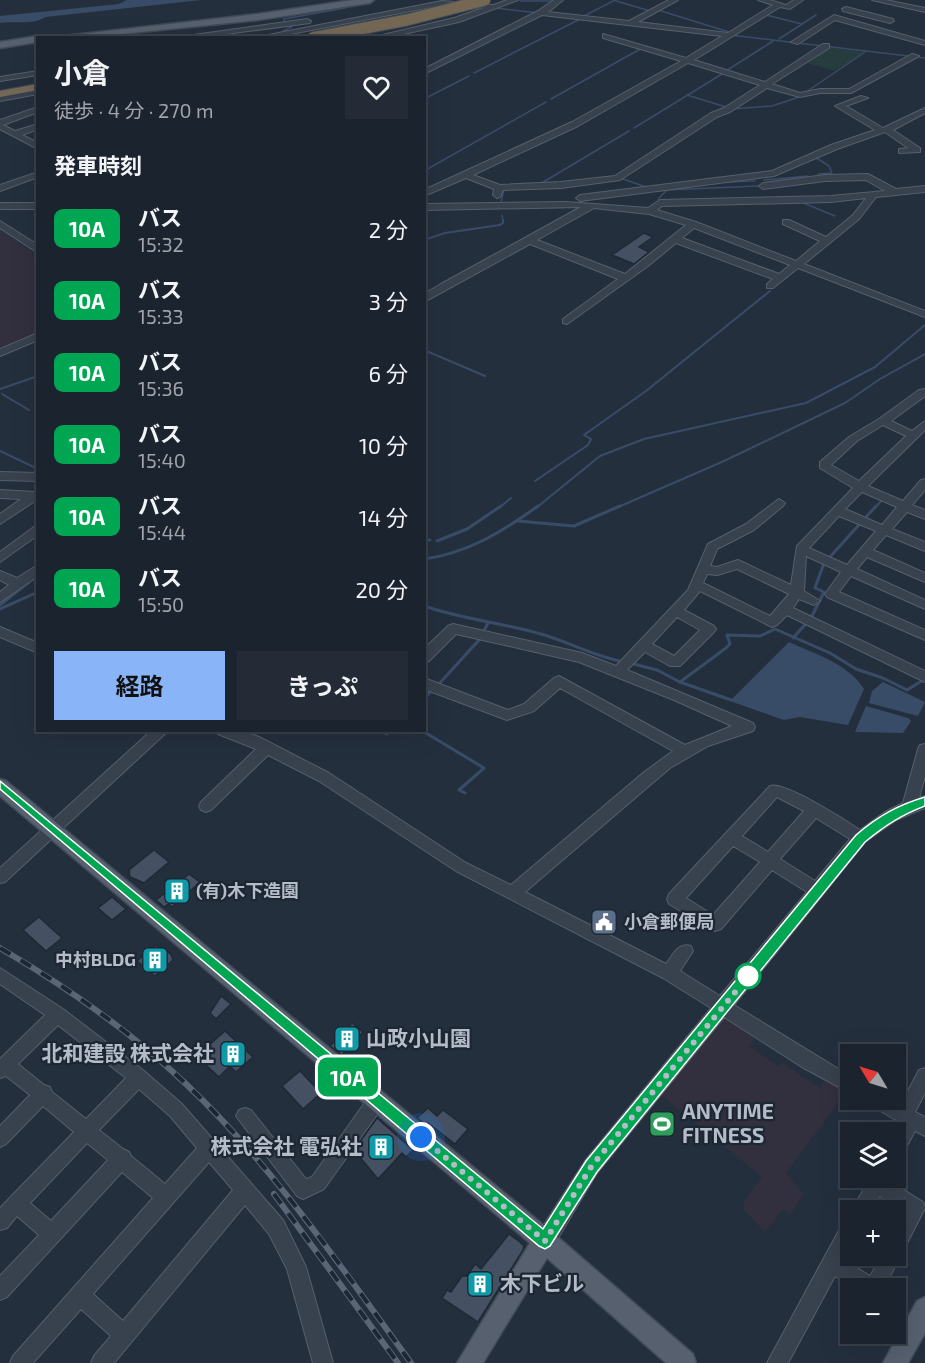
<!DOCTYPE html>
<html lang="ja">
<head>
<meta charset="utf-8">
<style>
	:root { --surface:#1b232e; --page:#242b36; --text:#f1f3f6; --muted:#a0a4aa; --line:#39404a; --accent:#8ab4f8 }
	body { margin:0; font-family:"Exo 2","Noto Sans JP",sans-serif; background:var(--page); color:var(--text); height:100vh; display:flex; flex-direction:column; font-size:22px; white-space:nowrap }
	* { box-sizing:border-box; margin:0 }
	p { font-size:20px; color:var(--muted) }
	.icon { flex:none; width:33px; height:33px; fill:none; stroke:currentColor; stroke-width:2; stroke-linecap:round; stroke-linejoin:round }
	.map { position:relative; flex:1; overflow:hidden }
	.details { position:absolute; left:36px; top:36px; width:390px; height:696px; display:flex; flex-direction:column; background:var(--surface); border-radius:0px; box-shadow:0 6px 24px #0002,0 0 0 2px var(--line) }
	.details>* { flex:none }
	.badge { padding:0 12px; border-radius:9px; font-size:21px; line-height:39px }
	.needle { width:39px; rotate:308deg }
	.tools { position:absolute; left:840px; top:1044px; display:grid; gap:12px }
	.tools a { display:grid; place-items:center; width:66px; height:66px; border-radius:0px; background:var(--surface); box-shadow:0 6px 24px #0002,0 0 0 2px var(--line); font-size:30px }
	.you { position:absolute; width:30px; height:30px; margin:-15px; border:4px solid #fff; border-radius:50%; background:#1a73e8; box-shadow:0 0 0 9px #1a73e833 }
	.map>.badge { position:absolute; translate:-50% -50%; box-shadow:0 0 0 3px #fff }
	h2 { padding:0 18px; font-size:22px; line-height:54px }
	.round { display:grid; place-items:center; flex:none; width:63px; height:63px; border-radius:0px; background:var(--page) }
	.overview { display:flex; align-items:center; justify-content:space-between; height:102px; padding:0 18px }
	h1 { font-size:28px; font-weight:700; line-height:45px }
	.action { display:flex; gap:12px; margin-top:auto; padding:12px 18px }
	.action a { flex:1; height:69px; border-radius:0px; background:var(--accent); color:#111; font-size:24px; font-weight:700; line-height:69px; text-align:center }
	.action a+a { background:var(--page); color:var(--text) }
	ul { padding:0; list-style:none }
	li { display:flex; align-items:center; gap:18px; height:72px; padding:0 18px }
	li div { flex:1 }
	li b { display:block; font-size:22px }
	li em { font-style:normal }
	li .badge { min-width:66px; font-weight:700; text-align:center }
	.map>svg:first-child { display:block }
</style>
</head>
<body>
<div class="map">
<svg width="925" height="1363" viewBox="0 0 925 1363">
	<rect width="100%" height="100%" fill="#242f3e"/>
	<!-- medical -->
	<g fill="#32303f">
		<path d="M 0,230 L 31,251 L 35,260 L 38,277 L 37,332 L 0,348 Z"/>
		<path d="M 732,1018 L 757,1035 L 749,1046 L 779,1067 L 782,1063 L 820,1088 L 827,1076 L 850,1089 L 850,1100 L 867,1100 L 860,1112 L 840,1100 L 786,1173 L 804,1194 L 790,1215 L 783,1209 L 765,1232 L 744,1210 L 744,1202 L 762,1177 L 661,1095 L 722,1019 Z"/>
	</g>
	<!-- green -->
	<path fill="#263c3f" d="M 827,47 L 865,52 L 835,71 L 803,62 Z"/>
	<!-- water -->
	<g fill="#394c67">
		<path d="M 127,0 L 202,0 L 45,17 C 35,25 16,21 0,23 L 0,16 L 119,4 Z"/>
		<path d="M 789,642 C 814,654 848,663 864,689 L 848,725 L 800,717 L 784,720 L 730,701 Z"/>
		<path d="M 883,682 L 925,702 L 918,716 L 869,703 L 872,691 Z"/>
		<path d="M 866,706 L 908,718 L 911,721 L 903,733 L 855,732 Z"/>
	</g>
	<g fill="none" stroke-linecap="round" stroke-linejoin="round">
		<!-- stream-far2 -->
		<g stroke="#394c67" stroke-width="1.5">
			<path d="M 613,0 L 650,11"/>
			<path d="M 520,1 L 554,1"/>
			<path d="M 495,8 L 539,13"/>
			<path d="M 658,10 L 729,32"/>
			<path d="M 766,15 L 802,24"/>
			<path d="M 584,16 L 615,0"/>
			<path d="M 284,22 L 284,19 L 345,8"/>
			<path d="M 287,34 L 283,31 L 292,27 L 288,25"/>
			<path d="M 730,35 L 925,58"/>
			<path d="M 779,39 L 816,15"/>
			<path d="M 726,71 L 773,41"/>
			<path d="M 474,73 L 580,19"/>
			<path d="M 806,92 L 865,52"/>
			<path d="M 687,95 L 726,107"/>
			<path d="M 424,99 L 469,76"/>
			<path d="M 551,99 L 642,48"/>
			<path d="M 732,109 L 772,106 L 799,97"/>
			<path d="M 634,128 L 722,74"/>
			<path d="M 815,157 L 829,166 L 832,173 L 818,174"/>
			<path d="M 424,171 L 546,102"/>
			<path d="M 620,178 L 646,187"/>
			<path d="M 592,179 L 616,177"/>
			<path d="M 764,180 L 808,176"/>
			<path d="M 724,182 L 755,181"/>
			<path d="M 540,184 L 629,131"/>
			<path d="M 664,190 L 758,186"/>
			<path d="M 883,196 L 890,195"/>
			<path d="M 658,199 L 667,190"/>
			<path d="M 501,202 L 504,190"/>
			<path d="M 801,202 L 835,216"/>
			<path d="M 502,215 L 503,221"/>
		</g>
		<!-- stream-far1 -->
		<g stroke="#394c67" stroke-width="2">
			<path d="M 424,240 L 445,233 L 500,225 L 503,223 L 503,220"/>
			<path d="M 424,350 L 485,376"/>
			<path d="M 0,389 L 38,376"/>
			<path d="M 2,394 L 29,410"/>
			<path d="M 0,451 L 38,469"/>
			<path d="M 535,481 L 588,445 L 591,439 L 584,435 L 646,391 L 770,291"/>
			<path d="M 499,508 L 511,498"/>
			<path d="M 536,508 L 600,456 L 644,439 L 806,403 L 875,367 L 925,325"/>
			<path d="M 616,508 L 724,461 L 845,403 L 880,379 L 925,354"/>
			<path d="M 875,508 L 882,500"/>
		</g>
		<!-- stream -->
		<g stroke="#394c67" stroke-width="3">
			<path d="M 518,521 L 574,526 L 620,506"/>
			<path d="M 424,540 L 430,540"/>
			<path d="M 437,541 L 467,529 L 501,506"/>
			<path d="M 829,558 L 876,506"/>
			<path d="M 424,559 C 468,553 502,532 538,506"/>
			<path d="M 0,605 L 29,582"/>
			<path d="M 424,606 C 462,619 502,623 541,634 C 569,642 595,657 624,662"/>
			<path d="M 0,609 L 38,592"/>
			<path d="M 793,638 L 811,618 L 824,592 L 815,588 L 824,563"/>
			<path d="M 630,663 L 657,670 L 680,682 L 726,648 L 730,644 L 727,635 L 760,636 L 775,629 L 830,653 L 856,669 L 883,678 L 907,690 L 925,679"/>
			<path d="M 680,682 L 731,700"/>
			<path d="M 438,685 L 479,640 L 488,623"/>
			<path d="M 424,699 L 433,689"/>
			<path d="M 421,730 L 484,768 L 459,790 L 465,793"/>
			<path d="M 381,731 L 387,734 L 391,730"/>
		</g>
	</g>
	<!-- building -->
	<g fill="#455162" stroke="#1f2835" stroke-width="1.5">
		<path d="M 644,233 L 653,237 L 639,247 L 649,252 L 634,264 L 612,255 Z"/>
		<path d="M 154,850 L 169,862 L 144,883 L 130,877 L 129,870 Z"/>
		<path d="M 189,874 L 200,882 L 172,907 L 169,904 L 164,907 L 156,900 Z"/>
		<path d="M 112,897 L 126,909 L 112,920 L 98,908 Z"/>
		<path d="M 39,917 L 62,938 L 46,951 L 23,930 Z"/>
		<path d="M 156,945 L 171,954 L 173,960 L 155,976 L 137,961 Z"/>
		<path d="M 221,996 L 231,1004 L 216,1019 L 210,1013 Z"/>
		<path d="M 352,1023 L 363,1032 L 342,1055 L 330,1046 Z"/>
		<path d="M 225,1031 L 253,1057 L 236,1072 L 230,1066 L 219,1077 L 207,1066 L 206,1063 L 210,1060 L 206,1053 L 211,1048 L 208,1046 Z"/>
		<path d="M 300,1071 L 321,1093 L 303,1109 L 282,1086 Z"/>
		<path d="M 428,1108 L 437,1116 L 443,1110 L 468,1129 L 455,1144 L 428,1123 L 426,1125 L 417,1118 Z"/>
		<path d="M 377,1118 L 413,1150 L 406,1157 L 402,1153 L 378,1179 L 354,1150 Z"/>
		<path d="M 509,1234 L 520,1242 L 524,1246 L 523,1250 L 478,1322 L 442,1298 L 447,1290 L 451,1292 L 462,1276 L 467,1276 L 475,1264 L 481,1269 Z"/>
	</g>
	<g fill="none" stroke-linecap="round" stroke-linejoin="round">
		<defs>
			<g id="minor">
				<path d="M 507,0 L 518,0 L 459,22 L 385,38 L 370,38 L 454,18 L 483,8 L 442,5 L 270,38 L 253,38 L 442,1 L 494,5 Z"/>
				<path d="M 554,0 L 563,0 L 548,12 L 629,21 L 669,0 L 678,0 L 638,22 L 728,33 L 773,5 L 758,0 L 770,0 L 786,5 L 794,0 L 803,0 L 790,9 L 780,7 L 694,60 L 765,82 L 823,44 L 829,44 L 829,48 L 772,84 L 800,93 L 820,89 L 849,89 L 912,54 L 919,56 L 851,93 L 820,93 L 800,97 L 767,88 L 730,112 L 717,117 L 620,180 L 561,188 L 503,190 L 500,197 L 497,198 L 493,195 L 494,189 L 466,178 L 424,196 L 424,190 L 572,122 L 681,61 L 603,38 L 603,34 L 686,58 L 722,36 L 542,15 L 424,74 L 424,69 L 538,11 ZM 688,63 L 760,85 L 724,108 L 711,113 L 615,176 L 561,182 L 500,185 L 473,175 L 578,126 Z"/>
				<path d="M 872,0 L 886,0 L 925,8 L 925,12 Z"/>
				<path d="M 846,7 L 893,19 L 894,21 L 890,23 L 843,11 L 842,9 Z"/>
				<path d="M 834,15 L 925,41 L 925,45 L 835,20 L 798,44 L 791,42 Z"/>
				<path d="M 307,19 L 311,21 L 310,23 L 196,38 L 172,38 Z"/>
				<path d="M 38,71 L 38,75 L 0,81 L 0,77 Z"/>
				<path d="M 38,90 L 38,94 L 0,101 L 0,97 Z"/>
				<path d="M 861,96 L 868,98 L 846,106 L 883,128 L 925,108 L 925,113 L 893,130 L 920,148 L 920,152 L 899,153 L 899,149 L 908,148 L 885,132 L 837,149 L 774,176 L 580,201 L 576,198 L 580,195 L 772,171 L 831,145 L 875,130 L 835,106 Z"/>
				<path d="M 38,107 L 38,112 L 3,125 L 15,131 L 38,124 L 38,129 L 22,135 L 38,143 L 38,149 L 0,129 L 0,120 Z"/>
				<path d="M 38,172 L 38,177 L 0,191 L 0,185 Z"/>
				<path d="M 868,174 L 896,189 L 925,186 L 925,192 L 876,197 L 859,219 L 804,264 L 925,311 L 925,317 L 798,268 L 773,288 L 767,288 L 767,284 L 773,279 L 676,243 L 648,266 L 567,324 L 563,323 L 563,319 L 618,279 L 530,244 L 424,302 L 424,294 L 441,284 L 581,207 L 424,210 L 424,204 L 566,202 L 648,208 L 660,200 L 831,196 L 885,191 L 866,180 L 825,181 L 763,189 L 759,186 L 763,183 L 825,175 ZM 866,198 L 853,215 L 826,237 L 789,220 L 783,220 L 783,224 L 820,241 L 796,261 L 696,222 L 657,210 L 662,206 L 831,202 ZM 594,208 L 649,214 L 686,225 L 625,274 L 537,240 ZM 694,228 L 790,265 L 779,274 L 682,238 Z"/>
				<rect x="0" y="203" width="38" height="6"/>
				<path d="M 0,221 L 38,245 L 38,253 L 0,228 Z"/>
				<path d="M 38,333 L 38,340 L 0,356 L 0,349 Z"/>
				<path d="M 925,389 L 925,396 L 891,421 L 912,431 L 925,421 L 925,430 L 868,486 L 903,501 L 921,480 L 925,479 L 925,490 L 912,505 L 925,510 L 925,519 L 907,512 L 892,529 L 925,542 L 925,551 L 886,535 L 873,550 L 925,573 L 925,582 L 867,557 L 857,569 L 925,600 L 925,609 L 851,576 L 839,592 L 925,630 L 925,640 L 827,597 L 825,594 L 841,572 L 806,556 L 804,591 L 820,601 L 814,605 L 799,599 L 793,608 L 925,671 L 925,682 L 787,615 L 777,625 L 772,627 L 700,591 L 684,610 L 714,626 L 716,629 L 714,632 L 680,666 L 670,666 L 645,652 L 627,670 L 753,723 L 755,727 L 753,731 L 708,746 L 670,768 L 525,892 L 666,964 C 673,955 678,942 691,946 L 693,951 L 680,971 L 720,996 L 807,892 L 772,870 L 721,929 L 715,931 L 669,904 L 667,899 L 669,894 L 770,786 C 784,781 845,820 860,830 L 885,812 L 903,803 L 918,749 L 920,745 L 925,744 L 925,776 L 919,798 L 925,796 L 925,808 L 896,820 L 865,842 L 734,1005 L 850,1076 L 850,1093 L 802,1067 L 724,1017 L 597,1173 L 552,1248 L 545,1250 L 538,1248 L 536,1241 L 538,1234 L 585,1161 L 711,1008 L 663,978 L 456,871 L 319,781 L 268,755 L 211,810 L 206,812 L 201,810 L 199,806 L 201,802 L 256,749 L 218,734 L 216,730 L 240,730 L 259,737 L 329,773 L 466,863 L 511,885 L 643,773 L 673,751 L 560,688 L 534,711 L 507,720 L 424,689 L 424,678 L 508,710 L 524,704 L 554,678 L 559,676 L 685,745 L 732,726 L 674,700 L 579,662 L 456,634 L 429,661 L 424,663 L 424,649 L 448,626 L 453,624 L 582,653 L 616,666 L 688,590 L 708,544 L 746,524 L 779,499 L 785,503 L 783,506 L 754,530 L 717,549 L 710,566 L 717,567 L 738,560 L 791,585 L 797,546 L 853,488 L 820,468 L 820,462 L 849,437 L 879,419 L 919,390 ZM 883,425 L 906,436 L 859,481 L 831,465 L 857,441 ZM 862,492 L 897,507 L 882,525 L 845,509 ZM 839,516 L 876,531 L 847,565 L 809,548 ZM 737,569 L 789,594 L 770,616 L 703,583 L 707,574 L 717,575 ZM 677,617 L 700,630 L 674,656 L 652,644 ZM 777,797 L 804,811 L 768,852 L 742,836 ZM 816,818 L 850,839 L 815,881 L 780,859 ZM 733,846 L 760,862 L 713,915 L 686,898 Z"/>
				<path d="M 0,472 L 38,473 L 38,481 L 0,480 Z"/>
				<path d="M 0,490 L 35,492 L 38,493 L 38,499 L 0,524 L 0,514 L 21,499 L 0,498 Z"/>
				<path d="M 38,524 L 38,535 L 0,562 L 0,552 Z"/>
				<path d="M 38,565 L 38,576 L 0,602 L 0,592 L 9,585 L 0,580 L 0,571 L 17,578 Z"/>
				<path d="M 0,627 L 38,643 L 38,653 L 0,637 Z"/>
				<path d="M 152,730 L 169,730 L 5,882 L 0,883 L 0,868 Z"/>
				<path d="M 0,968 L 63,1009 L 144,1071 L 182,1104 L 283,1220 L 306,1267 L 333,1363 L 313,1363 L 287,1269 L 269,1234 L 245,1205 L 114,1363 L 91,1363 L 94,1356 L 111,1336 L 81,1309 L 33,1363 L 10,1363 L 13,1356 L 153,1198 L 122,1172 L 7,1297 L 0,1300 L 0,1276 L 39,1235 L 17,1216 L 7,1228 L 0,1230 L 0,1208 L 74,1132 L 43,1106 L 6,1144 L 0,1147 L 0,1126 L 30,1095 L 6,1076 L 0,1078 L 0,1059 L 45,1015 L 0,984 ZM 58,1025 L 126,1078 L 86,1119 L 52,1092 L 50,1087 L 44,1085 L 18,1064 ZM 139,1089 L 170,1116 L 197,1148 L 165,1184 L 131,1156 L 129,1152 L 123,1149 L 99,1130 ZM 87,1143 L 108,1160 L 51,1221 L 30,1203 ZM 209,1162 L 233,1190 L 123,1321 L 93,1294 Z"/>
				<path d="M 925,1068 L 925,1093 L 915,1112 L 925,1117 L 925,1136 L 915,1131 L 902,1155 L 896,1158 L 895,1132 L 901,1123 L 872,1106 L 869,1100 L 894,1100 L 901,1104 L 919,1070 Z"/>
				<path d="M 377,1092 L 383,1094 L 386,1100 L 383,1106 L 324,1189 L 303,1199 L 297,1196 L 236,1116 L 239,1110 L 245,1108 L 251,1110 L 306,1179 L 312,1177 L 371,1094 Z"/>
				<path d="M 870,1178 L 889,1178 L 888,1180 L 923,1202 L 925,1208 L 884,1288 L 854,1288 L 835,1276 L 788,1363 L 767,1363 L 843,1223 L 850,1221 L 850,1248 L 844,1260 L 870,1276 L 882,1256 L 896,1256 L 896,1229 L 904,1212 L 880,1196 L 871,1210 L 852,1210 Z"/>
			</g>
			<g id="major">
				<path d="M 353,0 L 374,0 L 370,3 L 258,20 L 82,38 L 46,38 L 258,14 Z"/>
				<path d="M 38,36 L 41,38 L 38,38 L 38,42 L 0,48 L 0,42 Z"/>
				<path d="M 0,779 L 6,781 L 553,1233 L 693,1354 L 696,1363 L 666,1363 L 547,1258 L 483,1363 L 457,1363 L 530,1243 L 0,796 Z"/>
				<path d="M 925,1297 L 925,1333 L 908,1363 L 883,1363 L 917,1301 Z"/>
			</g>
			<path id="highway" d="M 38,84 L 38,90 L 0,97 L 0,91 Z"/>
		</defs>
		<!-- minor casing -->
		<use href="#minor" stroke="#565f6c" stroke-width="2"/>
		<!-- major casing -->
		<use href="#major" stroke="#414a57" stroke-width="3"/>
		<!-- highway casing -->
		<use href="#highway" stroke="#434c59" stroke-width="2"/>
		<!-- minor -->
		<use href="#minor" fill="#38414e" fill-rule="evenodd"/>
		<!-- major -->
		<use href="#major" fill="#56606e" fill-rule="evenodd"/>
		<!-- highway -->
		<use href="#highway" fill="#746855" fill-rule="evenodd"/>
		<defs>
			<g id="rail">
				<path d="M 0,948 C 67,987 130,1031 186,1084 C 273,1166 341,1267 411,1363"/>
				<path d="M 274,1194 L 398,1363"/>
			</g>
		</defs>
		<!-- rail casing -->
		<use href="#rail" stroke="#5a6575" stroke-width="6"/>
		<!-- rail -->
		<use href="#rail" stroke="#1d2633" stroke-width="4" stroke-dasharray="12" stroke-linecap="butt"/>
		<defs>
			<path id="highway-bridge" d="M 312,38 L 407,20 L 485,0"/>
		</defs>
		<!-- highway-bridge casing -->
		<use href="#highway-bridge" stroke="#434c59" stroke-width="13" stroke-linecap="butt"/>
		<!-- highway-bridge -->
		<use href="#highway-bridge" stroke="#746855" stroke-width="11"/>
	</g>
	<!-- line -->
	<path fill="#00a651" stroke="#fff" stroke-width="1.5" d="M 0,781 L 543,1229 L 586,1161 L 856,835 C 878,816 898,805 925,797 L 925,806 C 902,815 887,824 865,842 L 597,1172 L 550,1246 L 545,1249 L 539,1246 L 0,789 Z"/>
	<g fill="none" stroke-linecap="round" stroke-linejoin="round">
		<!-- walk -->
		<path stroke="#b4bcc9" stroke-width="6" stroke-dasharray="0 10.8" d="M 421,1137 L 545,1241 L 591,1167 L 750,974 L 748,976"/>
	</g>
	<!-- icons -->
	<defs>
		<symbol id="building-square" viewBox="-11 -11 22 22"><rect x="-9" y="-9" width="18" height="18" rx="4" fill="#0f9aa8" stroke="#1d2633"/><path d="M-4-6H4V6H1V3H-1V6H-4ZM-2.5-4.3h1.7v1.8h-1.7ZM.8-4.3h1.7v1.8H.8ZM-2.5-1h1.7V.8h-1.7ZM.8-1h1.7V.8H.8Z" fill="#fff"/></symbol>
		<symbol id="civic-square" viewBox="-11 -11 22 22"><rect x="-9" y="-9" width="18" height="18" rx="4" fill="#5c6f8a" stroke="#1d2633"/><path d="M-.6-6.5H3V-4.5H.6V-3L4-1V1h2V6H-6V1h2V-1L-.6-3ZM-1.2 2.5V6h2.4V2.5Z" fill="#fff"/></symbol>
		<symbol id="stadium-square" viewBox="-11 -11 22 22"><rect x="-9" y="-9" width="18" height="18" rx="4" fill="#2e9e5b" stroke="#1d2633"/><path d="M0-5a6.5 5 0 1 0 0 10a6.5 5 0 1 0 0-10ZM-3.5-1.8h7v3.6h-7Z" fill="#fff"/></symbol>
	</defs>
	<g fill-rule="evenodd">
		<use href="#building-square" x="162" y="876" width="30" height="30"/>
		<use href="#civic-square" x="589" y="907" width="30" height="30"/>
		<use href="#building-square" x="140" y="945" width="30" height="30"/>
		<use href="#building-square" x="332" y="1024" width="30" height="30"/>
		<use href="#building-square" x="218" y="1039" width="30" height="30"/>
		<use href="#stadium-square" x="647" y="1109" width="30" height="30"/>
		<use href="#building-square" x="366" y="1132" width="30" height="30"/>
		<use href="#building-square" x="465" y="1269" width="30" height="30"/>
	</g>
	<!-- markers -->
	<circle fill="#fff" stroke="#00a651" stroke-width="3" cx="748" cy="976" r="12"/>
	<g text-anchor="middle" stroke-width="4.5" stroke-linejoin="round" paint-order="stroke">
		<!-- poi labels -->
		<g font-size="18" font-weight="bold" fill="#b4bcc9" stroke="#1d2633" text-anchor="start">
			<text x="196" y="897">(有)木下造園</text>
			<text x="624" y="928">小倉郵便局</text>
			<text x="136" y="966" text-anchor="end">中村BLDG</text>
		</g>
		<!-- near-poi labels -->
		<g font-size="21" font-weight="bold" fill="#b4bcc9" stroke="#1d2633" text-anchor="start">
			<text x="366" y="1046">山政小山園</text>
			<text x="214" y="1061" text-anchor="end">北和建設 株式会社</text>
			<text x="682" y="1119">ANYTIME<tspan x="682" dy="24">FITNESS</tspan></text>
			<text x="362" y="1154" text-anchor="end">株式会社 電弘社</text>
			<text x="500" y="1291">木下ビル</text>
		</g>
	</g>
</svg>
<div class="tools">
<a><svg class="needle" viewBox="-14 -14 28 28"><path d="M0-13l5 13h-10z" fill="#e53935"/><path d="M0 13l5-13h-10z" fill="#a0a4aa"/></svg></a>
<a><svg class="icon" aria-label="layers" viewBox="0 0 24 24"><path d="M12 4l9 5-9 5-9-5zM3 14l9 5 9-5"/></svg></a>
<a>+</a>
<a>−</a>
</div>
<div class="you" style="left:421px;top:1137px"></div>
<b class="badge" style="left:348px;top:1077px;background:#00a651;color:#fff">10A</b>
<section class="details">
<div class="overview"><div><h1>小倉</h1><p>徒歩 · 4 分 · 270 m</p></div><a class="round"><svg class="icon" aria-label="heart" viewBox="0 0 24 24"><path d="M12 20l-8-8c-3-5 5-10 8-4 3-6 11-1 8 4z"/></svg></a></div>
<h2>発車時刻</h2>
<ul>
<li><span class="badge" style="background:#00a651;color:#fff">10A</span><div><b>バス</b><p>15:32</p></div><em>2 分</em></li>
<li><span class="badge" style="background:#00a651;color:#fff">10A</span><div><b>バス</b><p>15:33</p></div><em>3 分</em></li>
<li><span class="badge" style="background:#00a651;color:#fff">10A</span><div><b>バス</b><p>15:36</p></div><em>6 分</em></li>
<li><span class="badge" style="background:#00a651;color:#fff">10A</span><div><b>バス</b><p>15:40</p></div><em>10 分</em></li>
<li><span class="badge" style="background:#00a651;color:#fff">10A</span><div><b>バス</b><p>15:44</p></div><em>14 分</em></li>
<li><span class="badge" style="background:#00a651;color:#fff">10A</span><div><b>バス</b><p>15:50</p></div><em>20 分</em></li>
</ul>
<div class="action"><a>経路</a><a>きっぷ</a></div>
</section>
</div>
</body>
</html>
